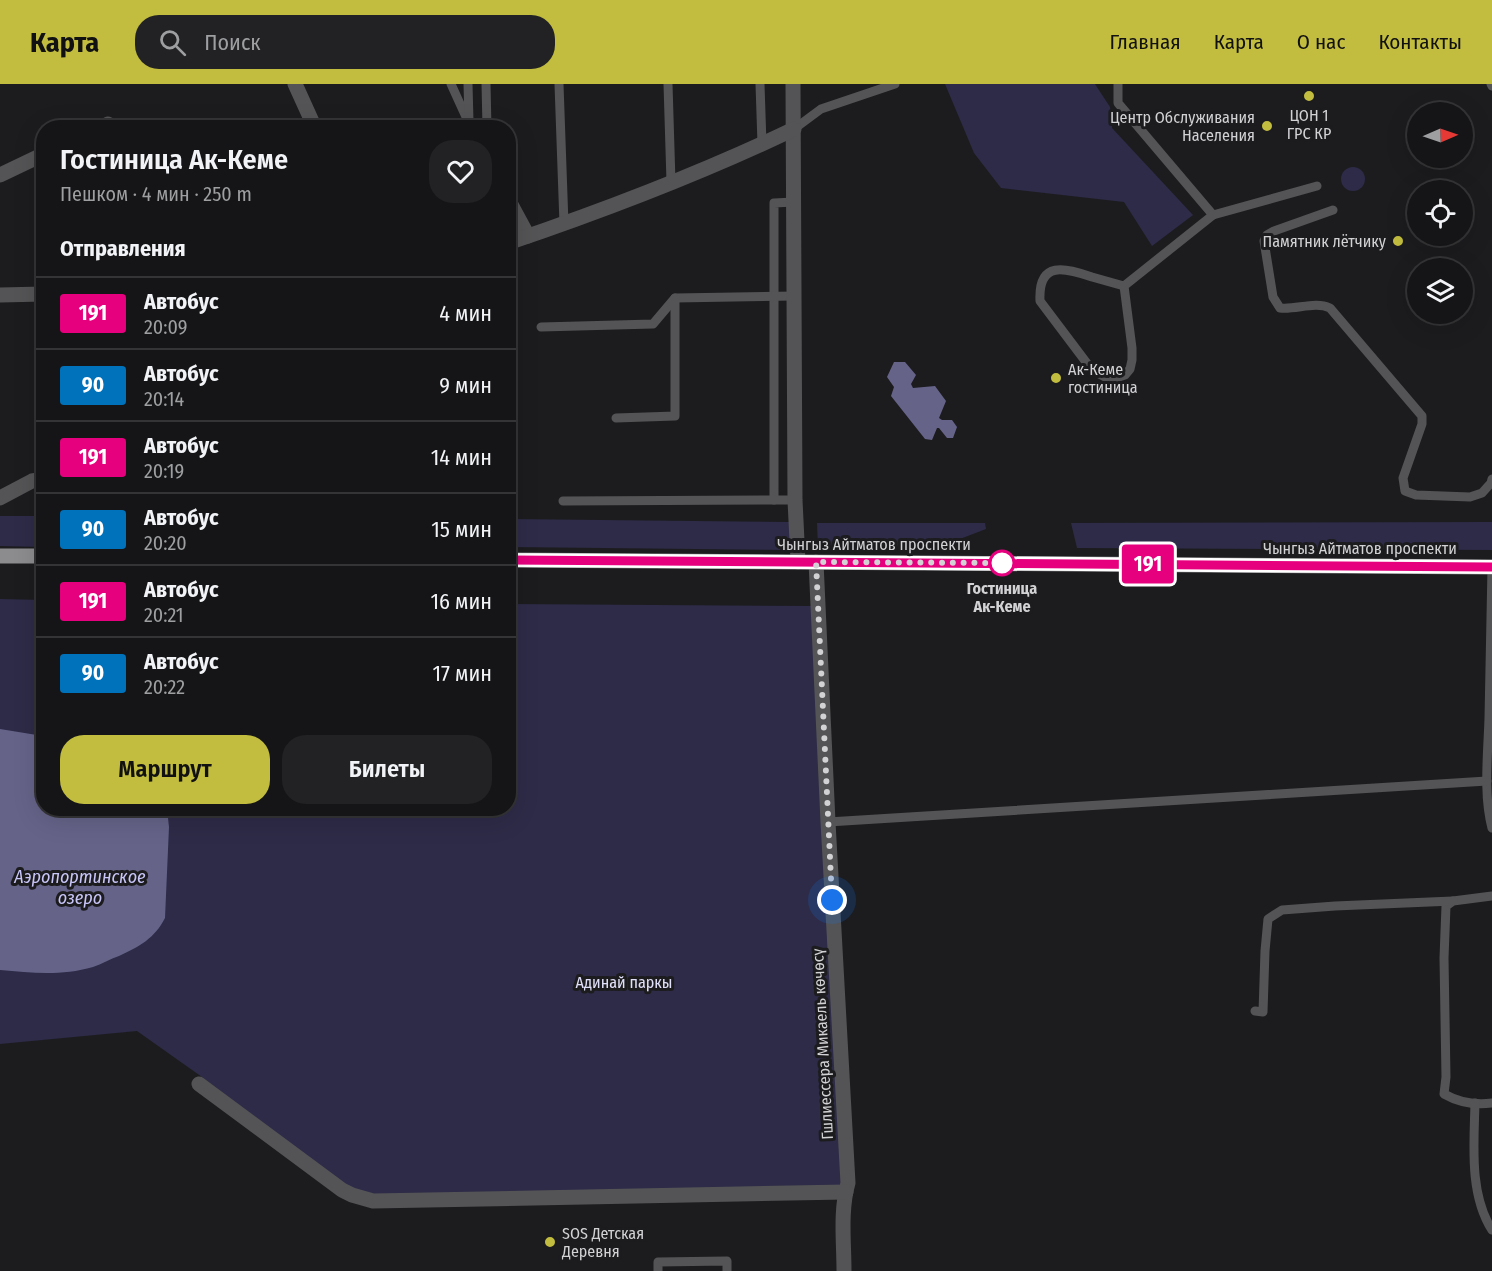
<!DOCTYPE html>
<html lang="ru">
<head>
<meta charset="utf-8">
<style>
	:root { --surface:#151517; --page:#222224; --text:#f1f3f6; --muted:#9d9fa1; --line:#343436; --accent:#c2bd3f }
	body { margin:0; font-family:"Fira Sans Condensed",sans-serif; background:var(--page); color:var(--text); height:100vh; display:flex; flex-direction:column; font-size:22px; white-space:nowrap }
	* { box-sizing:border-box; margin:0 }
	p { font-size:20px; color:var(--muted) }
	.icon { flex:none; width:33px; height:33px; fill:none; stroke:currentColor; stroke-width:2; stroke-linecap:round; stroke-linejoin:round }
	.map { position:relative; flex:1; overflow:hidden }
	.side { position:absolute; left:36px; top:36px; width:480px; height:696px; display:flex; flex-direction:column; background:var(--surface); border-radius:24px; box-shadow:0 6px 24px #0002,0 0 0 2px var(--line) }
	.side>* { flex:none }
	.badge { padding:0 12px; border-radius:4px; font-size:21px; line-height:39px }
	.needle { width:39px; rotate:88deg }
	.controls { position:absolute; left:1407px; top:18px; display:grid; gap:12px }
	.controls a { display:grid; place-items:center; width:66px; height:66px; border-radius:50%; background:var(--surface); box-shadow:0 6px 24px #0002,0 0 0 2px var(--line); font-size:30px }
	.you { position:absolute; width:30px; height:30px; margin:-15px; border:4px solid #fff; border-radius:50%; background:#1a73e8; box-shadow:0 0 0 9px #1a73e833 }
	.map>.badge { position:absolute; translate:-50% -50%; box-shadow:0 0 0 3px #fff }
	h2 { padding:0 24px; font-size:22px; line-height:54px }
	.round { display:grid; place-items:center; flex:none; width:63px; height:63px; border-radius:24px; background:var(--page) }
	.head { display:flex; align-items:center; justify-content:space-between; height:102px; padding:0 24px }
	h1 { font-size:28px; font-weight:600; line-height:45px }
	.cta { display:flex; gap:12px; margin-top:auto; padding:12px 24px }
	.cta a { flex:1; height:69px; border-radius:24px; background:var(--accent); color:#111; font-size:24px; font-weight:600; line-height:69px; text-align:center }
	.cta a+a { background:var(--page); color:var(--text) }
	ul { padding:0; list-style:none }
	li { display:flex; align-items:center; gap:18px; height:72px; padding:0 24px; border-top:2px solid var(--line) }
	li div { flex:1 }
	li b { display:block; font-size:22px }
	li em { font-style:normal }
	li .badge { min-width:66px; font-weight:700; text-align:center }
	header { display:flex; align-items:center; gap:36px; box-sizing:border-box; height:84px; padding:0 30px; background:var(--accent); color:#111 }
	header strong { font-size:28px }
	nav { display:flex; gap:33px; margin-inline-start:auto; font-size:21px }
	.search { width:420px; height:54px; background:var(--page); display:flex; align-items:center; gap:15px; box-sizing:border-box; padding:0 21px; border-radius:24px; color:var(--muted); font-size:22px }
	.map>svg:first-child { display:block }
</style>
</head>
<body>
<header>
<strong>Карта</strong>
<div class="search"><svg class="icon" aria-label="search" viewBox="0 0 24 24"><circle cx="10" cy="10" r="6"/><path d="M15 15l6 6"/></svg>Поиск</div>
<nav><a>Главная</a><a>Карта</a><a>О нас</a><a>Контакты</a></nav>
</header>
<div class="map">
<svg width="1492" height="1187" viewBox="0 0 1492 1187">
	<rect width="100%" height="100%" fill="#1c1c1f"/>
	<!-- green -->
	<g fill="#2d2b47">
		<path d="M 945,0 L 1095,0 L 1110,23 L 1112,44 L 1193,131 L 1152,162 L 1124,118 L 1001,104 L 974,69 Z"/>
		<circle cx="1353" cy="95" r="12"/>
		<path d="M 0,432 L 43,432 L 43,463 L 0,462 Z"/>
		<path d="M 509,435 L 791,438 L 790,466 L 509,463 Z"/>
		<path d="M 1492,438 L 1492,466 L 1077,464 L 1071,439 Z"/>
		<path d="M 817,439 L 985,439 L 986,445 L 939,463 L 818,464 Z"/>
		<path d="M 0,515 L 43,516 L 44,724 L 508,724 L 509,520 L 813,522 L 844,1097 L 841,1102 L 379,1111 L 350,1105 L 202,993 L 137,947 L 0,960 Z"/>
	</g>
	<!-- water -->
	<g fill="#656388">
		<path d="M 894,278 L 905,278 L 916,291 L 911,300 L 913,304 L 935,302 L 946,317 L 939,334 L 942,336 L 952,336 L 957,343 L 953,354 L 947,354 L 939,344 L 937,344 L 932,356 L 925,355 L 891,312 L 894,303 L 887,293 Z"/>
		<path d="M 0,645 L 43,652 L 44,724 L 167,725 L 169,743 L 165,834 C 155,854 139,863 119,872 C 110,875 102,880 93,883 C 62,892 32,889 0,886 Z"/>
	</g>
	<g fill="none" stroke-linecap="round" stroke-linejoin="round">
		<!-- lane -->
		<g stroke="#545456" stroke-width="9">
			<path d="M 451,0 L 471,44"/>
			<path d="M 468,0 L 469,37"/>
			<path d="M 486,0 L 487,44"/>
			<path d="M 559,0 L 564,140"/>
			<path d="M 668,0 L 671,98"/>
			<path d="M 760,0 L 762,60"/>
			<path d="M 1118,0 L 1118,19 L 1213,131"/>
			<path d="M 1491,0 L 1492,2"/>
			<path d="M 794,45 L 821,25 L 895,0"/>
			<path d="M 794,118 L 774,119 L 774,416 L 795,416"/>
			<path d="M 1333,126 L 1274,147 L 1267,151 L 1264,157 L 1273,213 L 1280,224 C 1296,226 1315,217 1330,224 L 1422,332 L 1422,340 L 1403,394 L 1405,407 L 1416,411 L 1470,413 L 1482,409 L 1491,399 L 1492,395"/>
			<path d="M 1124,202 L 1132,264 L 1132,276 L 1130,285 L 1125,291 L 1116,294 L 1105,293 L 1092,286 L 1040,217 C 1038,176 1065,184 1092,193 C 1103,196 1113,199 1124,202 L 1213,131 L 1317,102"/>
			<path d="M 541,243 L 653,240 L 675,214 L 795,212"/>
			<path d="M 616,334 L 675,332 L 675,214"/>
			<path d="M 563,417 L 774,416"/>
			<path d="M 1492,483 C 1491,533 1490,584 1489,634 C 1488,669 1483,710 1492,744"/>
			<path d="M 828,738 L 1487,697"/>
			<path d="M 1492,812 L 1453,817 L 1446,822 L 1444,874 L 1446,993 L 1444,1010 C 1458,1018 1476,1021 1492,1019"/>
			<path d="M 1255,927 L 1263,928 L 1265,867 L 1268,835 L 1282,826 L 1335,822 L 1453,817"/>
			<path d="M 1475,1019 C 1474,1060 1469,1110 1492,1146"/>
			<path d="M 658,1187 L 658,1178 L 727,1177 L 727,1187"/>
		</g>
		<!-- street -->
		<g stroke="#545456" stroke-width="15">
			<path d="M 295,0 L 315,44"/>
			<path d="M 793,0 L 795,416 L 798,478"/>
			<path d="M 101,44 L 108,40"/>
			<path d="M 0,91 L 44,70"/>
			<path d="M 508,115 L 528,152"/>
			<path d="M 508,159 C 605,126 702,89 794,45"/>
			<path d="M 0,211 L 44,210"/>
			<path d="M 0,414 L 32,397 L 44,395"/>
			<path d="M 816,478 L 828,738 L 848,1099 C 840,1127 844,1158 844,1187"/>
			<path d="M 199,1000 L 342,1106 L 352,1111 L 373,1117 L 846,1108"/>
		</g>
		<!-- primary -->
		<g stroke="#8c8c8f" stroke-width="15">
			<path d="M 0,472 L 44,472"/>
			<path d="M 508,476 L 1492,483"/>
		</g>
	</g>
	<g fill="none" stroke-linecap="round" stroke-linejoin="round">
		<defs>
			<path id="line" d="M 508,476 L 1492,483"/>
		</defs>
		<!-- line casing -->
		<use href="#line" stroke="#fff" stroke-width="14"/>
		<!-- line -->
		<use href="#line" stroke="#e6007e" stroke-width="9"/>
		<!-- walk -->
		<path stroke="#d2d2d5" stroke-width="6" stroke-dasharray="0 10.8" d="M 832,816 L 816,478 L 1008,479 L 1002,479"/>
	</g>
	<!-- markers -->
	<g fill="#c2bd3f" stroke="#1c1c1f" stroke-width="2">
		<circle cx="1309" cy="12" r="6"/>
		<circle cx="1267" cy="42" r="6"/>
		<circle cx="1398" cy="157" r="6"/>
		<circle cx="1056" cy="294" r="6"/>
		<circle cx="550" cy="1158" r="6"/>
	</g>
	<circle fill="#fff" stroke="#e6007e" stroke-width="3" cx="1002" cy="479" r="12"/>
	<g text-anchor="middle" stroke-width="6" stroke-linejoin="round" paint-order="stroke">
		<!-- poi labels -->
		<g font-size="16" fill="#d2d2d5" stroke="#1c1c1f" text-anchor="end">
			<text x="1309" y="37" text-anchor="middle">ЦОН 1<tspan x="1309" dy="18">ГРС КР</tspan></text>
			<text x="1255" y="39">Центр Обслуживания<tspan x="1255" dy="18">Населения</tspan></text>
			<text x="1386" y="163">Памятник лётчику</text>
			<text x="1068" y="291" text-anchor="start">Ак-Кеме<tspan x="1068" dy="18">гостиница</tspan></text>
			<text x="562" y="1155" text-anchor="start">SOS Детская<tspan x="562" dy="18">Деревня</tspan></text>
		</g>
		<!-- street labels -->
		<g font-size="16" fill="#d2d2d5" stroke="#1c1c1f">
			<text x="874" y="466">Чынгыз Айтматов проспекти</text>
			<text x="1360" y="470">Чынгыз Айтматов проспекти</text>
			<text transform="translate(822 960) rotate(-93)" y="6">Гшлиессера Микаель көчөсү</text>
		</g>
		<!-- stop labels -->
		<g font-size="16" font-weight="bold" fill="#d2d2d5" stroke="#1c1c1f">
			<text x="1002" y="510">Гостиница<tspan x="1002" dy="18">Ак-Кеме</tspan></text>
		</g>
		<!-- park labels -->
		<g font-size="16" fill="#e1e0fa" stroke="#1c1c1f">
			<text x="624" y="904">Адинай паркы</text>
		</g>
		<!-- water labels -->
		<g font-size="18" font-style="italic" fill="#c9c6f9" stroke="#1c1c1f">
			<text x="80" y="799">Аэропортинское<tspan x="80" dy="21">озеро</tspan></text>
		</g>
	</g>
</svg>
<div class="controls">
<a><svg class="needle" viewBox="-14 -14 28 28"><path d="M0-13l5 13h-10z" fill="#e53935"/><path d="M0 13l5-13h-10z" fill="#9d9fa1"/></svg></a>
<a><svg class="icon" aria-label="locate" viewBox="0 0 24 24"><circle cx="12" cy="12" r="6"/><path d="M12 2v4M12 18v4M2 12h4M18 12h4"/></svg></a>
<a><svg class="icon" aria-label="layers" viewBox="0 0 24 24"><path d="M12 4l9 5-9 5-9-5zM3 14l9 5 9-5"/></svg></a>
</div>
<div class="you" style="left:832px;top:816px"></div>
<b class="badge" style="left:1148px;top:480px;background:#e6007e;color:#fff">191</b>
<section class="side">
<div class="head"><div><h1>Гостиница Ак-Кеме</h1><p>Пешком · 4 мин · 250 m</p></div><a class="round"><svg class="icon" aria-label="heart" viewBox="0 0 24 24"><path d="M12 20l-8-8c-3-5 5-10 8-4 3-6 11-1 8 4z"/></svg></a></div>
<h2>Отправления</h2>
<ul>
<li><span class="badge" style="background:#e6007e;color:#fff">191</span><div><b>Автобус</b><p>20:09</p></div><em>4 мин</em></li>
<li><span class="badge" style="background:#0072bc;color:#fff">90</span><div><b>Автобус</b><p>20:14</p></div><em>9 мин</em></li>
<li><span class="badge" style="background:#e6007e;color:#fff">191</span><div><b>Автобус</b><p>20:19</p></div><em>14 мин</em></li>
<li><span class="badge" style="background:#0072bc;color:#fff">90</span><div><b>Автобус</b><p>20:20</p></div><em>15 мин</em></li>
<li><span class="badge" style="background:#e6007e;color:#fff">191</span><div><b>Автобус</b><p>20:21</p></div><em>16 мин</em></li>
<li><span class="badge" style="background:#0072bc;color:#fff">90</span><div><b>Автобус</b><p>20:22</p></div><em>17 мин</em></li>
</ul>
<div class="cta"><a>Маршрут</a><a>Билеты</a></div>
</section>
</div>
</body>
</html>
